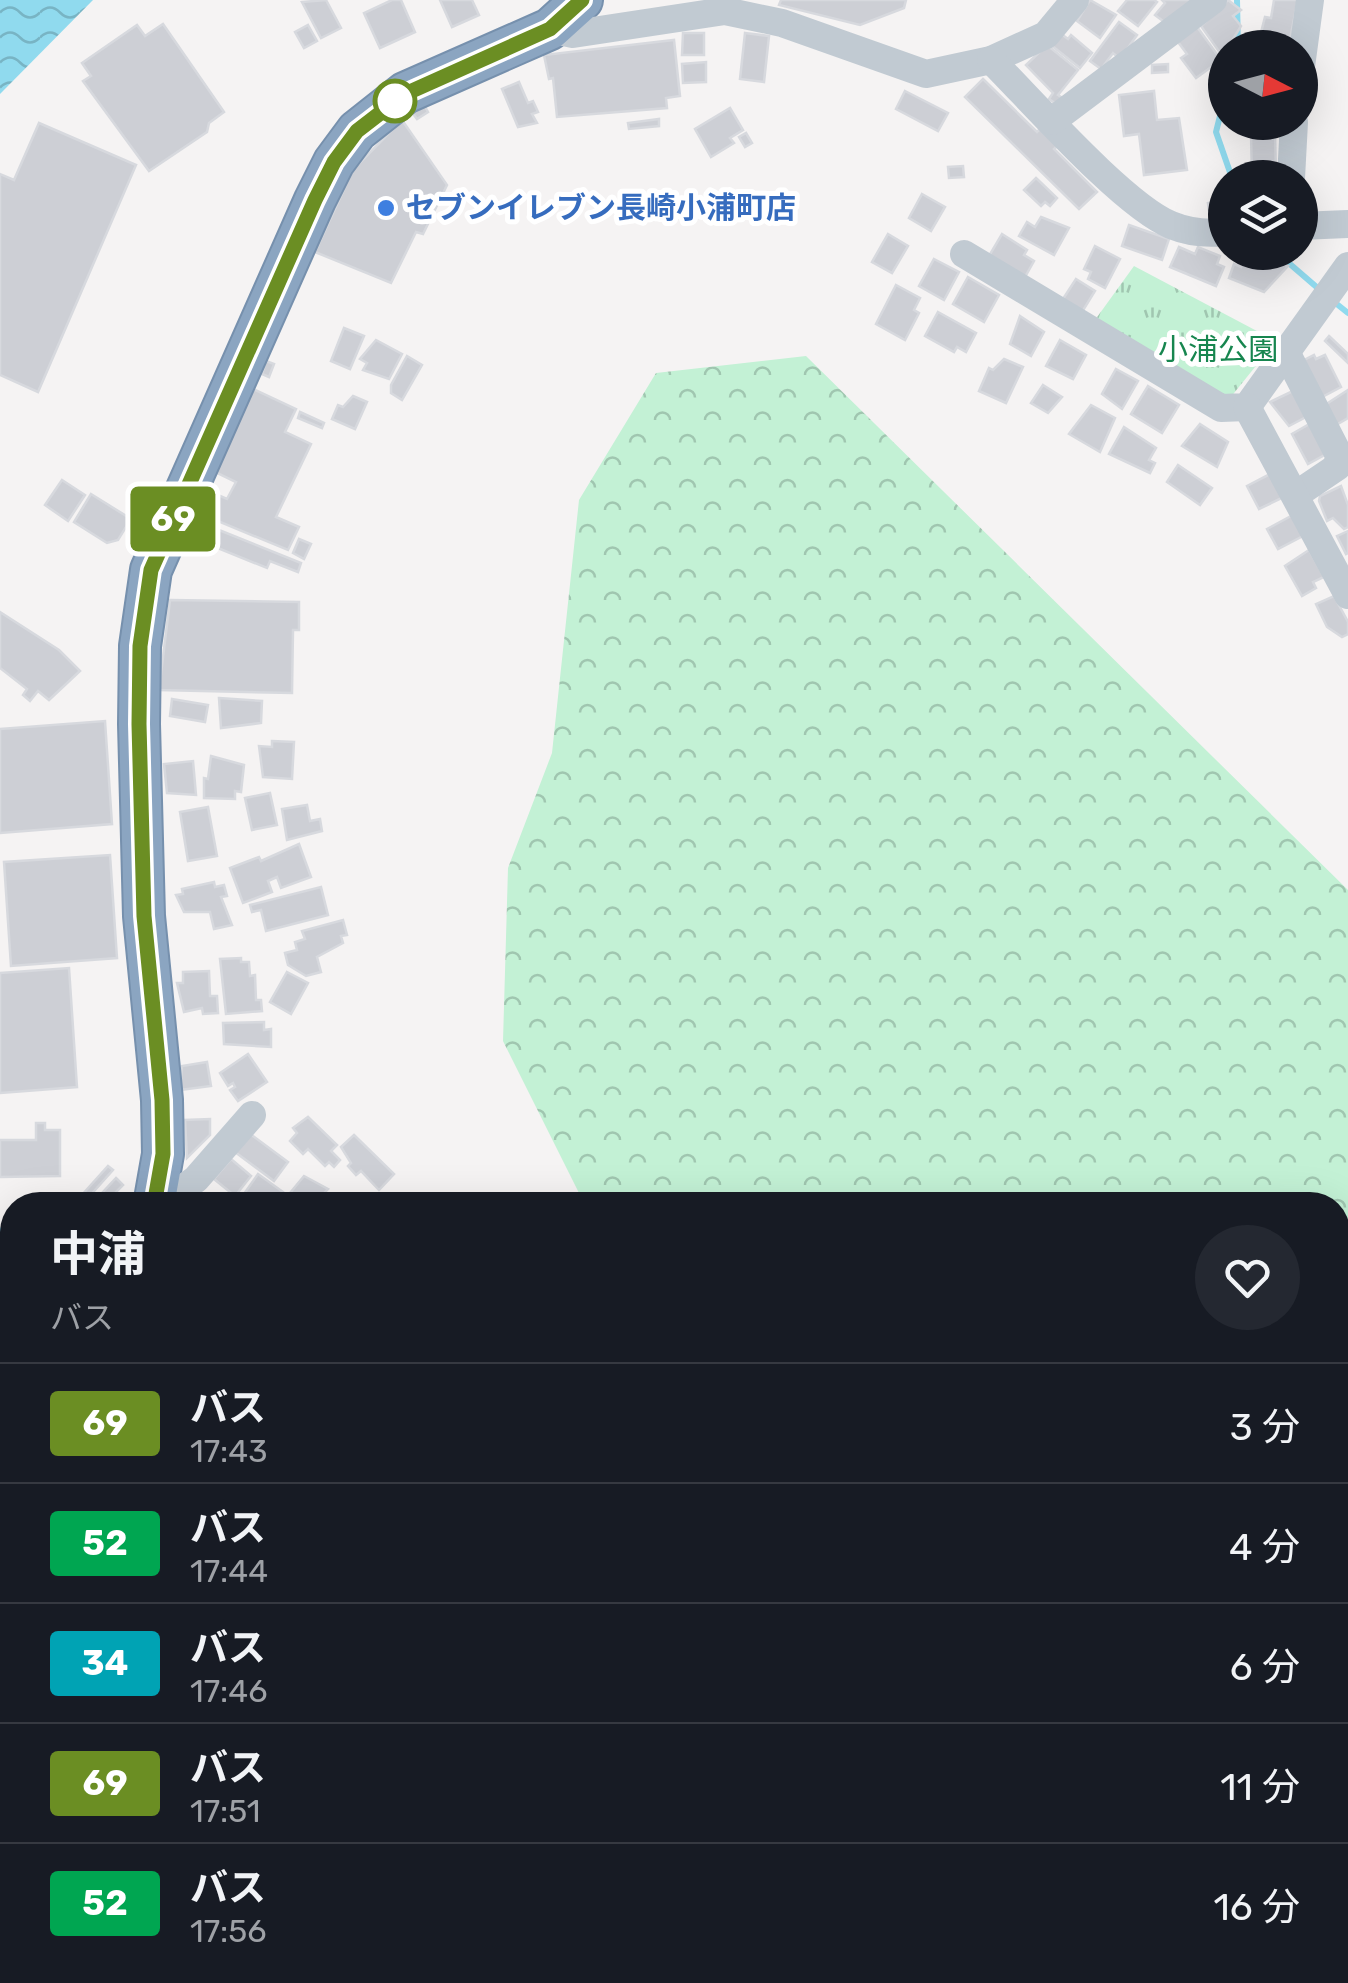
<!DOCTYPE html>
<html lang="ja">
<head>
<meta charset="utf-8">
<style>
	:root { --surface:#171b24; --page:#242831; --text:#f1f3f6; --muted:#9ea1a6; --line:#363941 }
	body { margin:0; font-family:Rubik,"Noto Sans JP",sans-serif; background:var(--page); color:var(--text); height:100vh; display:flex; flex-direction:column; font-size:38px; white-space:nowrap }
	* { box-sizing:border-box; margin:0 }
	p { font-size:32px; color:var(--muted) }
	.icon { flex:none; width:55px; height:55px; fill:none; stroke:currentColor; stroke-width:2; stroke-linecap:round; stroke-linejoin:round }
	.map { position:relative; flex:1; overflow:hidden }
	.drawer { position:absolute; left:0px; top:1192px; width:1350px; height:792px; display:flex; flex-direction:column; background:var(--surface); border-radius:40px 40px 0 0; box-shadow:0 10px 40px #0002 }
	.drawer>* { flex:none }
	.badge { padding:0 20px; border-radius:8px; font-size:35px; line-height:65px }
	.needle { width:65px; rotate:96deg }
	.controls { position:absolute; left:1208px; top:30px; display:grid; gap:20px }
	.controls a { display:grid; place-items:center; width:110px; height:110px; border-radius:50%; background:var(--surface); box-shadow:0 10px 40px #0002; font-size:50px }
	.map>.badge { position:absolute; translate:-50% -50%; box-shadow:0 0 0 5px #fff }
	.round { display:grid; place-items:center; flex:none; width:105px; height:105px; border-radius:52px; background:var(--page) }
	.head { display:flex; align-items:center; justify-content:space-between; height:170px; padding:0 50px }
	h1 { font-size:48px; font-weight:700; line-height:75px }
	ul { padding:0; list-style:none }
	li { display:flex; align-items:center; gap:30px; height:120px; padding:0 50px; border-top:2px solid var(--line) }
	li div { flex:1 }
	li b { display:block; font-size:38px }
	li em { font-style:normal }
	li .badge { min-width:110px; font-weight:700; text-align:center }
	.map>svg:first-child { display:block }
</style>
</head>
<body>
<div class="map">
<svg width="1348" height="1983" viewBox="0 0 1348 1983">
	<defs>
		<pattern id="forest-crowns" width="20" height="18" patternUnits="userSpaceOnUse" patternTransform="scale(2.5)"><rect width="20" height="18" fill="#c3f1d5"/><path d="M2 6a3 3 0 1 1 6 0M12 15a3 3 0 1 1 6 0" fill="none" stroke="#a0c6b0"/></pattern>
		<pattern id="park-tufts" width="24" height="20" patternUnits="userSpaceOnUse" patternTransform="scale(2.5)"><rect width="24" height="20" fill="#c3f1d5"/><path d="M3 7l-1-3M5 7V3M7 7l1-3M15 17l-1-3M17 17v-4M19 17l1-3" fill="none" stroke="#a0c6b0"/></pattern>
		<pattern id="water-waves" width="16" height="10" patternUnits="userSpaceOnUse" patternTransform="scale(2.5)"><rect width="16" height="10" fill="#90daee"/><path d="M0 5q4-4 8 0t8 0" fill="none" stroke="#78b4c4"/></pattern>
	</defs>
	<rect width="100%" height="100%" fill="#f5f3f3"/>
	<!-- forest -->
	<path fill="url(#forest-crowns)" d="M 806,356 L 1348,890 L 1348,1595 L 1338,1591 L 1338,1205 L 585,1205 L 503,1041 L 508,868 L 552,753 L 579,500 L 656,373 Z"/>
	<!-- park -->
	<path fill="url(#park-tufts)" d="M 1134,266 L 1276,341 L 1230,398 L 1095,320 Z"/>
	<!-- water -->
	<g fill="url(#water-waves)">
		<path d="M 0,0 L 93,0 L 0,94 Z"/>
		<path d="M 0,1227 L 12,1239 L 12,1302 L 0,1288 Z"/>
	</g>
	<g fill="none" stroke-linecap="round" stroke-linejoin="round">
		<!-- stream -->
		<g stroke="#90daee" stroke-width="6">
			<path d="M 1237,0 L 1238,48"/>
			<path d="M 1225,96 L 1216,132 L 1232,178"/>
			<path d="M 1276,252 L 1320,290"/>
			<path d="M 1333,301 L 1348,313"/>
		</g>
	</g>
	<!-- building -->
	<g fill="#cdcfd5" stroke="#d7d9de" stroke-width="2.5">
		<path d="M 326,0 L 341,28 L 321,38 L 302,2 Z"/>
		<path d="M 392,0 L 401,0 L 415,32 L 380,48 L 364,13 Z"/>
		<path d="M 440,0 L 472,0 L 479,15 L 452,27 Z"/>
		<path d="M 781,0 L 906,0 L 904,8 L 860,25 L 779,5 Z"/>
		<path d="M 1090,0 L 1116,15 L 1100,38 L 1077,21 Z"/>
		<path d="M 1127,0 L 1154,0 L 1157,2 L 1138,26 L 1118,11 Z"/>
		<path d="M 1162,0 L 1198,0 L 1167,24 L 1155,15 L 1165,3 Z"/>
		<path d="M 1228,0 L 1241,10 L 1233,16 L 1241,26 L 1233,39 L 1238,46 L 1225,48 L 1223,57 L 1201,26 Z"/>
		<path d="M 1274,0 L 1298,0 L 1288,48 L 1257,48 L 1265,17 L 1271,18 Z"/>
		<path d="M 1119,22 L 1137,35 L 1120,59 L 1113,53 L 1101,69 L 1090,61 Z"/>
		<path d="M 163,24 L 224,112 L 209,123 L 207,132 L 149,171 L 83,81 L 91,76 L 82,63 L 137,25 L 145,36 Z"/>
		<path d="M 1195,24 L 1221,60 L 1196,78 L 1181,58 L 1187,54 L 1175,38 Z"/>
		<path d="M 308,25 L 317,41 L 304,48 L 295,32 Z"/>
		<path d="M 683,33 L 704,33 L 704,55 L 682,55 Z"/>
		<path d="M 745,33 L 769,36 L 764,82 L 740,79 Z"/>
		<path d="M 1060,33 L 1068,39 L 1071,35 L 1092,53 L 1080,68 L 1051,45 Z"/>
		<path d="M 674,40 L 680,96 L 666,98 L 667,108 L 557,117 L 553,78 L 549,79 L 544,55 Z"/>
		<path d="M 1047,45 L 1078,70 L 1058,95 L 1064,99 L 1059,106 L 1049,99 L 1053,93 L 1026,65 Z"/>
		<path d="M 706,62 L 706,82 L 683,83 L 682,64 Z"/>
		<path d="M 1168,64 L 1168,72 L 1152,73 L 1152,65 Z"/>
		<path d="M 983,79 L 1037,132 L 1041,128 L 1058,145 L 1054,149 L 1097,192 L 1079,209 L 965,97 Z"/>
		<path d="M 519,82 L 528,103 L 533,101 L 538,112 L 532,114 L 537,123 L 518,127 L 502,89 Z"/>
		<path d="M 905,91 L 948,113 L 938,131 L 896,109 Z"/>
		<path d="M 1154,91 L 1157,120 L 1179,118 L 1187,170 L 1144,175 L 1139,134 L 1124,136 L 1119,95 Z"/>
		<path d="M 423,103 L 428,112 L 417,119 L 411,111 Z"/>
		<path d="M 730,108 L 743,130 L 730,138 L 734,143 L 711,157 L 695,129 Z"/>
		<path d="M 659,119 L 659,126 L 629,129 L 628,123 Z"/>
		<path d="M 402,120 L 447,185 L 423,234 L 416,232 L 391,283 L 315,252 L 353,170 Z"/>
		<path d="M 39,123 L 136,165 L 38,392 L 0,375 L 0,174 L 14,180 Z"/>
		<path d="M 746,133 L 752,143 L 745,147 L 739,137 Z"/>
		<path d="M 1251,134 L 1275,134 L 1276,173 L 1271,178 L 1252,178 Z"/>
		<path d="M 963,166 L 964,177 L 949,178 L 948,167 Z"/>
		<path d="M 1036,178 L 1057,198 L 1050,206 L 1045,202 L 1041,206 L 1024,190 Z"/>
		<path d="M 922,194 L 945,207 L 931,231 L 909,218 Z"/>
		<path d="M 1225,201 L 1225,208 L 1209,210 L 1208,203 Z"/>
		<path d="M 1041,217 L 1069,228 L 1054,255 L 1019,236 L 1027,222 L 1035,227 Z"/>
		<path d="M 1129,225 L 1169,239 L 1162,260 L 1122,246 Z"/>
		<path d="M 888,234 L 908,246 L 892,273 L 872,262 Z"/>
		<path d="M 1002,234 L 1027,250 L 1024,255 L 1034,261 L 1025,277 L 989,256 Z"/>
		<path d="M 1095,246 L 1120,259 L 1105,288 L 1088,279 L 1091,272 L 1084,269 Z"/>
		<path d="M 1179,247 L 1195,254 L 1198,247 L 1220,256 L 1217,264 L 1224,267 L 1216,286 L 1170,267 Z"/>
		<path d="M 1244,252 L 1252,252 L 1288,266 L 1264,292 L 1229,278 L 1234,264 L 1241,267 Z"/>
		<path d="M 934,259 L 959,272 L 944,300 L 919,286 Z"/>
		<path d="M 968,277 L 999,295 L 984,322 L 953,304 Z"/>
		<path d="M 1076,279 L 1095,291 L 1082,312 L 1063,299 Z"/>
		<path d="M 896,285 L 920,298 L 914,310 L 919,313 L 905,340 L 876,324 Z"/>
		<path d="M 938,312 L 976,333 L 966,352 L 957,347 L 954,352 L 925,336 Z"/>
		<path d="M 1020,316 L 1044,332 L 1031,356 L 1010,344 Z"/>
		<path d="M 344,328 L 364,336 L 350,369 L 331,361 Z"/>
		<path d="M 1329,336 L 1348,354 L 1348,363 L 1325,341 Z"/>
		<path d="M 376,340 L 402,354 L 389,379 L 363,370 L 367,363 L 360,359 Z"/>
		<path d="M 1060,340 L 1086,355 L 1073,379 L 1046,366 Z"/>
		<path d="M 1314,355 L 1316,359 L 1325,355 L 1341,387 L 1322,397 L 1304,360 Z"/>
		<path d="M 407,356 L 422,365 L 402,400 L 391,393 L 391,385 Z"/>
		<path d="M 1004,359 L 1023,367 L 1006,403 L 979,391 L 989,368 L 993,370 Z"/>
		<path d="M 266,361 L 274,364 L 269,377 L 262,374 Z"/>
		<path d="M 1116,369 L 1138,381 L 1122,409 L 1102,394 Z"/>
		<path d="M 1043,385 L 1062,397 L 1048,413 L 1031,403 Z"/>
		<path d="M 1148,386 L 1179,405 L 1162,433 L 1131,414 Z"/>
		<path d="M 253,389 L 296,409 L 285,432 L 311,444 L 276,517 L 299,527 L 288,550 L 196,512 L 209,491 L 227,499 L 236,482 L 215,472 Z"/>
		<path d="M 1348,390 L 1348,418 L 1336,425 L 1325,405 Z"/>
		<path d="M 1293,391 L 1306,417 L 1289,426 L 1270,402 Z"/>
		<path d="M 353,396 L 367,402 L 355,429 L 332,419 L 338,405 L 343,407 Z"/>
		<path d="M 1091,405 L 1115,418 L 1100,452 L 1069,434 Z"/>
		<path d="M 300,412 L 324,423 L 322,428 L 298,418 Z"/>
		<path d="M 1313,422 L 1330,452 L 1308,464 L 1292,434 Z"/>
		<path d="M 1200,424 L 1228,442 L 1217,467 L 1182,446 Z"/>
		<path d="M 1124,427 L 1156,448 L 1149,460 L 1155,463 L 1150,473 L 1109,454 Z"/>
		<path d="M 1178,465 L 1212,488 L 1200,505 L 1167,482 Z"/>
		<path d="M 1272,473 L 1284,497 L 1259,509 L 1247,486 Z"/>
		<path d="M 62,480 L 85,495 L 68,521 L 45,505 Z"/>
		<path d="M 1341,486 L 1348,505 L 1348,527 L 1344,529 L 1333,518 L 1327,521 L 1319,501 L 1320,496 Z"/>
		<path d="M 91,494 L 131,519 L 118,540 L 107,543 L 74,522 Z"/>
		<path d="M 1293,515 L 1303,536 L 1278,549 L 1267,529 Z"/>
		<path d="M 209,526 L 301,563 L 298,572 L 270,561 L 267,568 L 203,542 Z"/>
		<path d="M 1348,531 L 1348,553 L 1346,554 L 1337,536 Z"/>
		<path d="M 299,539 L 311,544 L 304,559 L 293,553 Z"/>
		<path d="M 1309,550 L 1324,577 L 1313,582 L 1316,588 L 1302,596 L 1285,566 Z"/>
		<path d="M 1334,596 L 1348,622 L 1348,634 L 1342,637 L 1327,627 L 1316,604 Z"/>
		<path d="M 170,600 L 299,602 L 299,630 L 293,630 L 292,693 L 159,690 Z"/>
		<path d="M 0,612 L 59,650 L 80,671 L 49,700 L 38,691 L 30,701 L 23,695 L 27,689 L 0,668 Z"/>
		<path d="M 219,698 L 262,701 L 261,723 L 221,728 Z"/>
		<path d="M 172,699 L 208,705 L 205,722 L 170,716 Z"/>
		<path d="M 105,721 L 112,824 L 0,833 L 0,729 Z"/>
		<path d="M 272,741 L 294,742 L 292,779 L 263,777 L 259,746 L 272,747 Z"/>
		<path d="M 211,756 L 244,765 L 241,792 L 235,791 L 235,799 L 204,798 L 204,778 L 208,779 Z"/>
		<path d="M 193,761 L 196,795 L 167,793 L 164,764 Z"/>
		<path d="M 270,793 L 277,825 L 252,830 L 245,798 Z"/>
		<path d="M 307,805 L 310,821 L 320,819 L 322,831 L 287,840 L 282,809 Z"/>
		<path d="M 208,807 L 217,856 L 188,861 L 180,812 Z"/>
		<path d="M 299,844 L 311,877 L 281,888 L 277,877 L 268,881 L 272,892 L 243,903 L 230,868 L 259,857 L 261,861 Z"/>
		<path d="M 110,855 L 117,958 L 11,966 L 4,862 Z"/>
		<path d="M 214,882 L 215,887 L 224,885 L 227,896 L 221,897 L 232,925 L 214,929 L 210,912 L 184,912 L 176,895 L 183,894 L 182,889 Z"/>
		<path d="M 321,887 L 328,915 L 266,931 L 261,910 L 252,912 L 250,905 Z"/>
		<path d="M 343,920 L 347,935 L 341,936 L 343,943 L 317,957 L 321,972 L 306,976 L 288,965 L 285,953 L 297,950 L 295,942 L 305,939 L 302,931 Z"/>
		<path d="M 241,958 L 241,962 L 249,962 L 250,976 L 255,975 L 256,1000 L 261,1000 L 262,1011 L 226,1014 L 220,959 Z"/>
		<path d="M 69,968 L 77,1087 L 0,1093 L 0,973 Z"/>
		<path d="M 209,971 L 210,996 L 217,996 L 218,1013 L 203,1014 L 202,1008 L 184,1012 L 177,983 L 183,983 L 183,972 Z"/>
		<path d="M 287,972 L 308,983 L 291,1014 L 270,1002 Z"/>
		<path d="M 264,1022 L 264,1030 L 271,1029 L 271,1047 L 224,1044 L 223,1023 Z"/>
		<path d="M 248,1054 L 267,1082 L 238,1101 L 230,1090 L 235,1087 L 233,1083 L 228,1086 L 220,1073 Z"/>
		<path d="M 207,1062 L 211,1086 L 180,1090 L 182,1066 Z"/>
		<path d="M 308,1117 L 337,1145 L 331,1151 L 340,1160 L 334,1167 L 329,1162 L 325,1166 L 308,1149 L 303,1154 L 290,1141 L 297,1133 L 293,1128 Z"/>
		<path d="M 210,1119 L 210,1135 L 187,1158 L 185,1120 Z"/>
		<path d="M 36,1123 L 45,1123 L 45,1130 L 60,1130 L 60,1176 L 0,1177 L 0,1140 L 36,1140 Z"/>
		<path d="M 249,1133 L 288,1162 L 274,1181 L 235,1152 Z"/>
		<path d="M 354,1135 L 394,1174 L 379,1190 L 361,1171 L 356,1175 L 348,1166 L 351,1163 L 341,1147 Z"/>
		<path d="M 231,1159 L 251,1176 L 235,1196 L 214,1179 Z"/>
		<path d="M 108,1166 L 113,1170 L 86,1200 L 81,1196 Z"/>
		<path d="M 258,1174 L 283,1192 L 274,1205 L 239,1201 Z"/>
		<path d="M 304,1176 L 328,1189 L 325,1192 L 337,1201 L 335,1205 L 306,1205 L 290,1193 Z"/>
		<path d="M 116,1178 L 123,1185 L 112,1196 L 118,1202 L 91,1205 Z"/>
		<path d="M 7,1321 L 12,1330 L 12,1355 L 0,1363 L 0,1326 Z"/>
		<path d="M 12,1389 L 12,1440 L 8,1476 L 0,1475 L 0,1395 Z"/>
		<path d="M 6,1484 L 12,1484 L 12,1511 L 4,1507 Z"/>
		<path d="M 10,1531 L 12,1532 L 12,1557 L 7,1556 Z"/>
		<path d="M 9,1565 L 12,1565 L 12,1598 L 6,1598 Z"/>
		<path d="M 5,1602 L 12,1603 L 12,1632 L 2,1631 Z"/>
		<path d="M 6,1636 L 12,1637 L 12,1664 L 4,1663 Z"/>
		<path d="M 4,1705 L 12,1706 L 12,1735 L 6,1735 Z"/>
		<path d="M 1338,1726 L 1348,1729 L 1346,1767 L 1338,1764 Z"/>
		<path d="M 1338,1840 L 1348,1845 L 1344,1861 L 1338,1857 Z"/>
		<path d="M 1338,1883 L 1348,1891 L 1348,1909 L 1338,1901 Z"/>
		<path d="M 1342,1919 L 1348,1923 L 1348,1963 L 1338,1972 L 1338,1926 Z"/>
		<path d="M 64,1972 L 100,1972 L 89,1978 Z"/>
		<path d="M 148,1972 L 177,1972 L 184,1983 L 153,1983 Z"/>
		<path d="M 189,1972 L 206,1972 L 208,1978 L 196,1983 Z"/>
		<path d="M 754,1972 L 764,1972 L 779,1983 L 747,1983 Z"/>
		<path d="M 896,1972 L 921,1972 L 927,1978 L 921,1983 L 888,1983 Z"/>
		<path d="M 960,1972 L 990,1972 L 983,1983 L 966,1983 Z"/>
		<path d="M 1227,1972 L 1265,1972 L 1261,1981 L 1266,1983 L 1226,1983 Z"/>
	</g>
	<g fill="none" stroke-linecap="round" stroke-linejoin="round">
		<defs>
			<g id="highway">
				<path d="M 154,1205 L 163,1154 L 162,1100 L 144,916 L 139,724 L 140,646 L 151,570 L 315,200 L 334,162 L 357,131 L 405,93 L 550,29 L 582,0"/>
				<path d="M 0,1377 L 12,1371"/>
			</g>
		</defs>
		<!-- highway casing -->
		<use href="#highway" stroke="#7690ad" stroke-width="44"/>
		<!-- minor -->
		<g stroke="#c1cad2" stroke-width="28">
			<path d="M 550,29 L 573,34 L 725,11 L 782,23 L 926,74 L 991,60 L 1046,35 L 1075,0"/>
			<path d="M 991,60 C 1032,101 1123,205 1171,225 C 1188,232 1207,234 1225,232"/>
			<path d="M 1300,74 L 1310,0"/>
			<path d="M 1052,121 L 1213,0"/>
			<path d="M 1291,178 L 1294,122"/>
			<path d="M 1300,226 L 1348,224"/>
			<path d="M 964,254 L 1221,408 L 1247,407 L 1348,266"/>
			<path d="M 1286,352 L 1339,455 L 1337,467 L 1297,494"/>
			<path d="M 1247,407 L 1348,595"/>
			<path d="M 161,1205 L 196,1179 L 252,1115"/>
			<path d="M 0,1518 L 12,1519"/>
			<path d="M 0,1743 L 12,1744"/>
			<path d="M 1020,1972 L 1030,1983"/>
			<path d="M 1313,1972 L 1328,1983"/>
		</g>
		<!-- highway -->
		<use href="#highway" stroke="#8ba5c1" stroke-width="40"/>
	</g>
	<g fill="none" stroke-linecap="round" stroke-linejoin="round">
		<defs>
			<path id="line" d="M 154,1205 L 163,1154 L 162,1100 L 144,916 L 139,724 L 140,646 L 151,570 L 315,200 L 334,162 L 357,131 L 405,94 L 550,29 L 582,0"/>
		</defs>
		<!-- line casing -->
		<use href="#line" stroke="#fff" stroke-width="22"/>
		<!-- line -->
		<use href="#line" stroke="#6b8e23" stroke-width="15"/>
	</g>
	<!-- markers -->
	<circle fill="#fff" stroke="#6b8e23" stroke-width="5" cx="395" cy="101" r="20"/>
	<circle fill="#3f7fe0" stroke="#fff" stroke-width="4" cx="386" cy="208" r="10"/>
	<g text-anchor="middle" stroke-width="10" stroke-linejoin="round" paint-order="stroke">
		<!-- shop labels -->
		<g font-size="30" font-weight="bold" fill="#366cbe" stroke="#fff" text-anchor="start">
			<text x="406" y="218">セブンイレブン長崎小浦町店</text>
		</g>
		<!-- park labels -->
		<g font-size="30" fill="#17864f" stroke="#fff">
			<text x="1218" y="360">小浦公園</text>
		</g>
	</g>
</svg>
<div class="controls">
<a><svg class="needle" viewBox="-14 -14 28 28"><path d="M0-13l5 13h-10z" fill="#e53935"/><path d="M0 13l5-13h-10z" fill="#9ea1a6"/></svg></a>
<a><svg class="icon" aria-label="layers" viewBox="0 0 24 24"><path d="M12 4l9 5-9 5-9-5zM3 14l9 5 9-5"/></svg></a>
</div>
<b class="badge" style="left:173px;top:519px;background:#6b8e23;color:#fff">69</b>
<section class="drawer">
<div class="head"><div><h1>中浦</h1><p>バス</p></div><a class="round"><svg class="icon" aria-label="heart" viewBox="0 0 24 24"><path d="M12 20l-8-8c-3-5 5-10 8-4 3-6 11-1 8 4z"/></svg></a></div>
<ul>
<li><span class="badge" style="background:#6b8e23;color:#fff">69</span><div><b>バス</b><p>17:43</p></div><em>3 分</em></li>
<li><span class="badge" style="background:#00a651;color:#fff">52</span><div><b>バス</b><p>17:44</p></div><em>4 分</em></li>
<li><span class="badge" style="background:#00a3b4;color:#fff">34</span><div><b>バス</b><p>17:46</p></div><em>6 分</em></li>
<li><span class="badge" style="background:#6b8e23;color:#fff">69</span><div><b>バス</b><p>17:51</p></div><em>11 分</em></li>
<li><span class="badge" style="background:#00a651;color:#fff">52</span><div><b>バス</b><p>17:56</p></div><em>16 分</em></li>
</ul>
</section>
</div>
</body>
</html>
